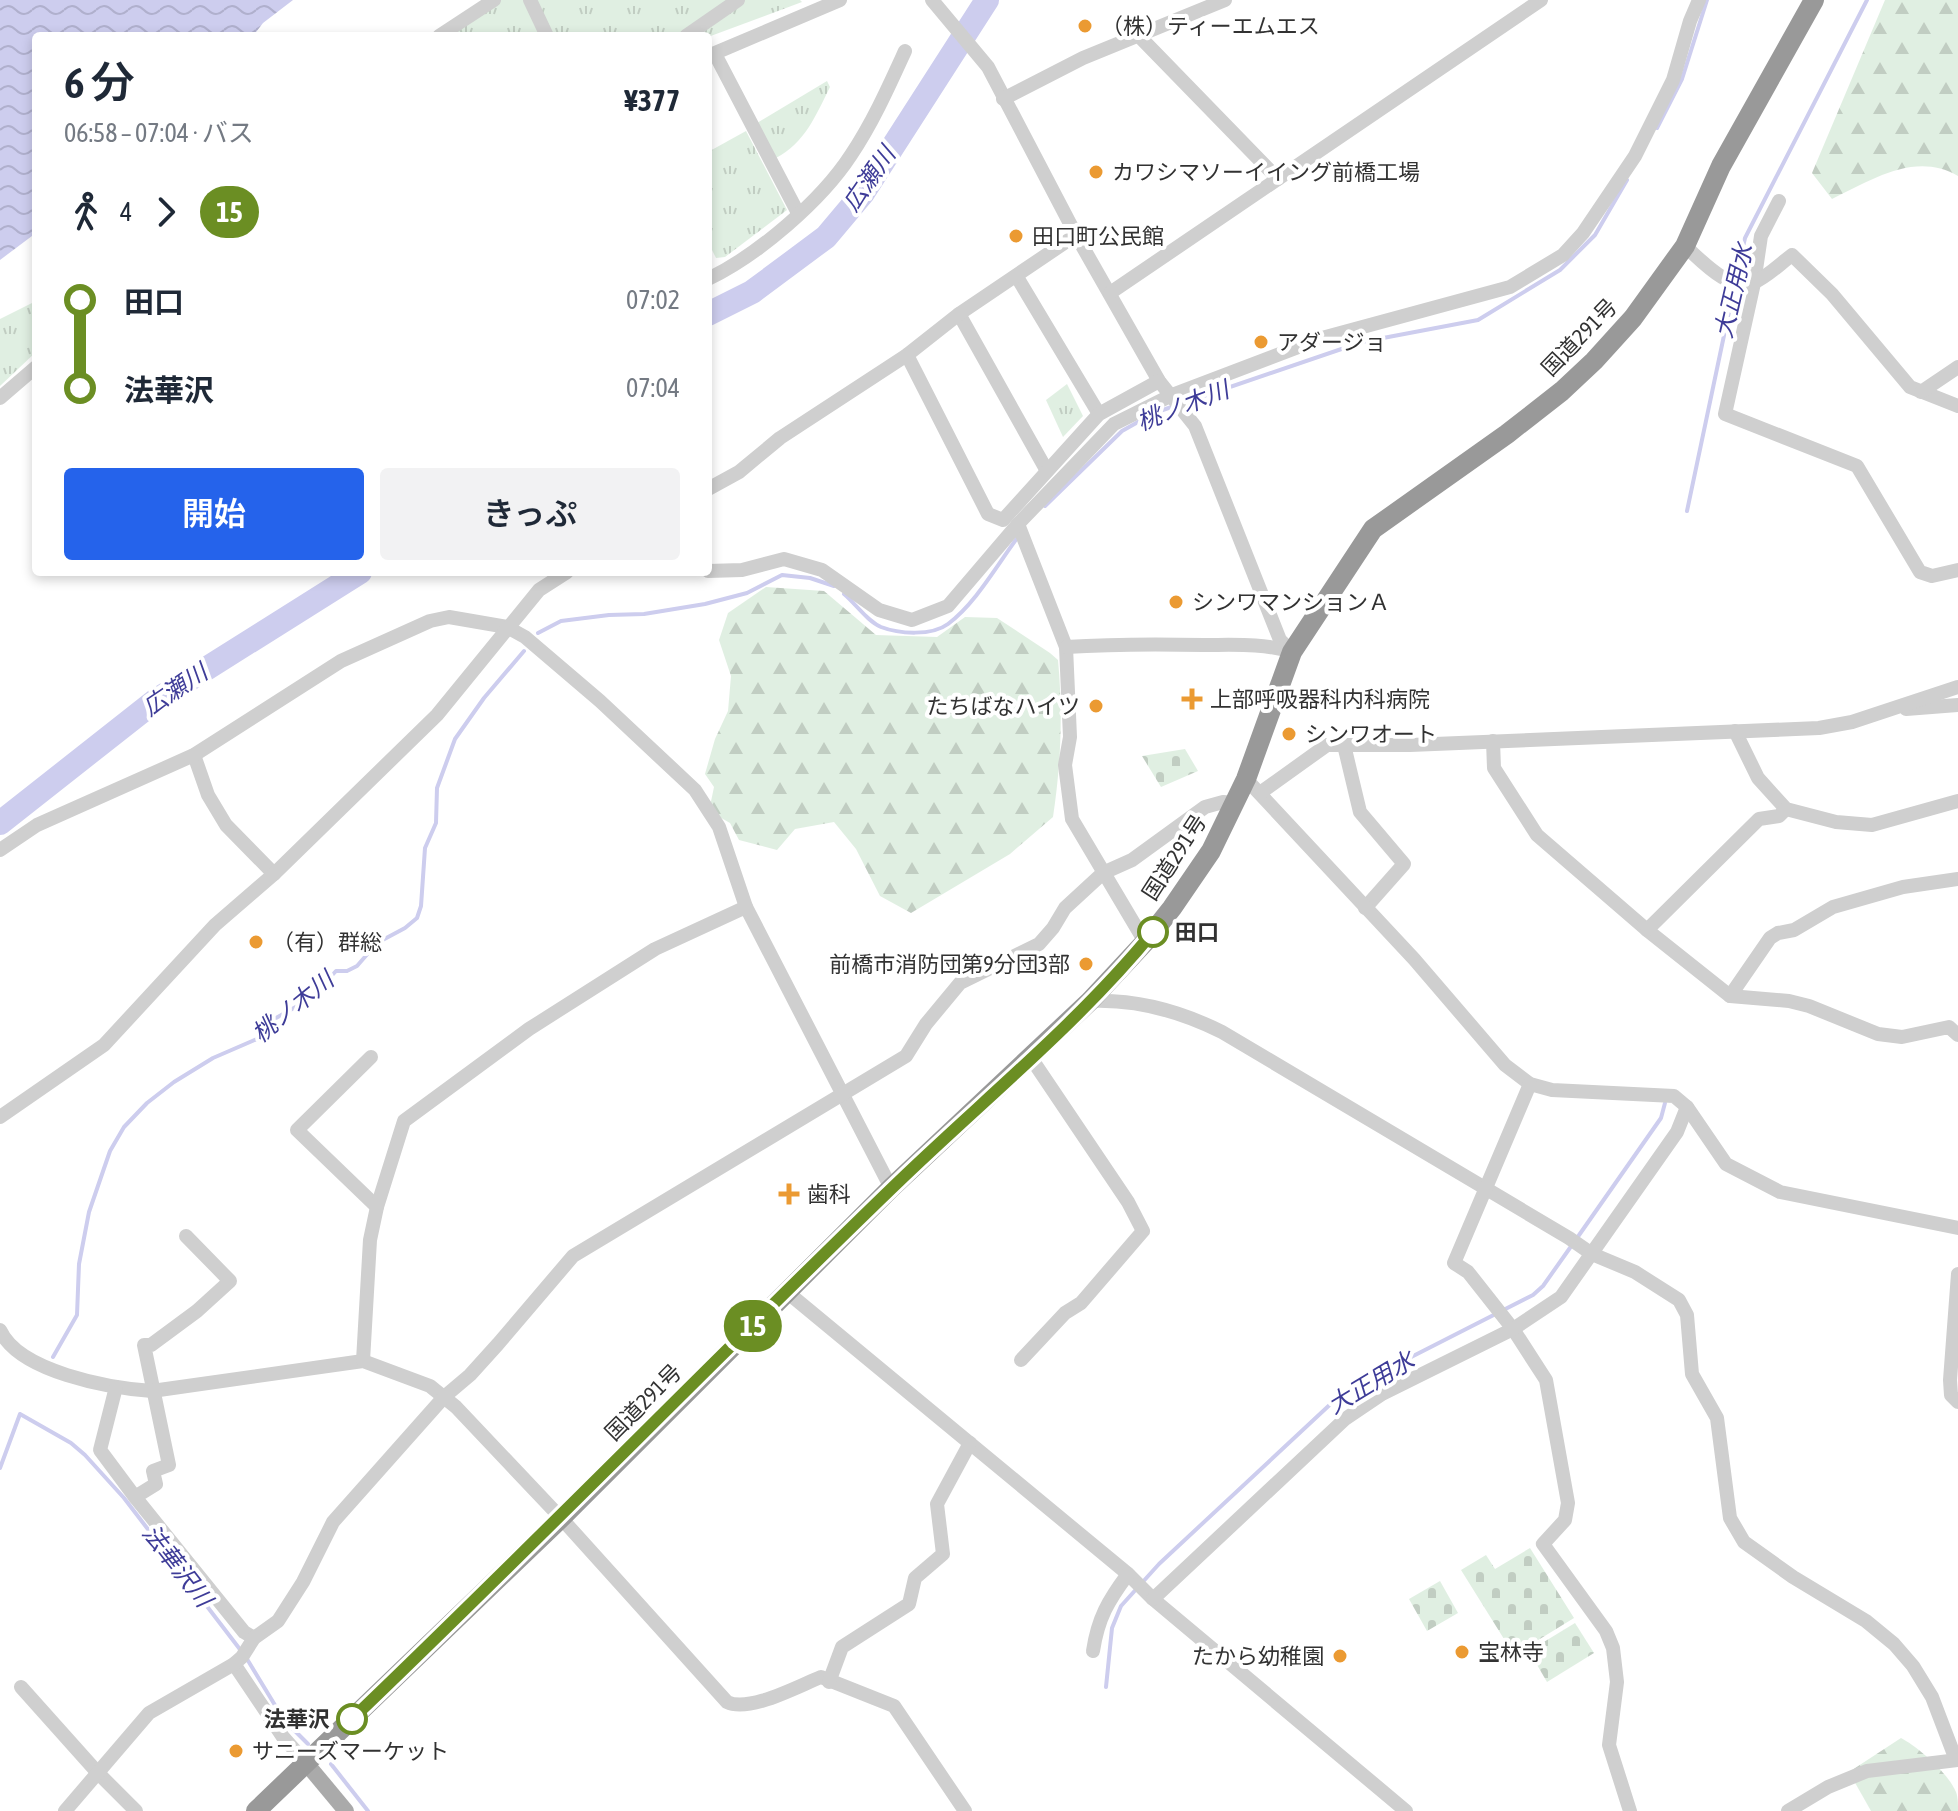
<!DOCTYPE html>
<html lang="ja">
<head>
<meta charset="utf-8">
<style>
	:root { --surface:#fff; --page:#f2f2f3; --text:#1f2937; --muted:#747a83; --accent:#2563eb }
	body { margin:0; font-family:"Asap Condensed","Noto Sans JP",sans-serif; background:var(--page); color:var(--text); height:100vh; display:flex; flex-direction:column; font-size:30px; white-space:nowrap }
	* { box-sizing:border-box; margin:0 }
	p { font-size:26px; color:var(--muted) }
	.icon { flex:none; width:44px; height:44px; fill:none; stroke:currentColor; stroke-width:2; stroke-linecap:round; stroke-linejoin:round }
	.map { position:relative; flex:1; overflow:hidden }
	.details { position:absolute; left:32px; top:32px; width:680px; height:544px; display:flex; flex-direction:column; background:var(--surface); border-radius:8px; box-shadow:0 4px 12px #0003 }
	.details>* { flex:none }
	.badge { padding:0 16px; border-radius:26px; font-size:28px; line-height:52px }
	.map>.badge { position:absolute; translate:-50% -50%; box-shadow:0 0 0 4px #fff }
	.legs { display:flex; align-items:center; gap:12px; height:88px; padding:0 32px; font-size:26px }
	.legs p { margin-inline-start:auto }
	.headline { display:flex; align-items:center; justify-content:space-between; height:136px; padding:0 32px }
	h1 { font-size:44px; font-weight:600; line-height:60px }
	.action { display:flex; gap:16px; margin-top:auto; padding:16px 32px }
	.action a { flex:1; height:92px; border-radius:8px; background:var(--accent); color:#fff; font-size:32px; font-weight:600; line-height:92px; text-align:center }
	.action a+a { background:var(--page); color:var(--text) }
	ul { padding:0 32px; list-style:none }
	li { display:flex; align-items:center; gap:28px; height:88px; font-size:30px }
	li i { display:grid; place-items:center; width:12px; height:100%; margin:0 10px; background:currentColor }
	li i::after { content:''; width:20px; height:20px; margin:-10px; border:6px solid; border-radius:50%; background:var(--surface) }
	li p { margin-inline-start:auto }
	li:first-child i { background:linear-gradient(#0000 50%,currentColor 0) }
	li:last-child i { background:linear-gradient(currentColor 50%,#0000 0) }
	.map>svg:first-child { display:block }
</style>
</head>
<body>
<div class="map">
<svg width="1958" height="1811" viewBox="0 0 1958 1811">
	<defs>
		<pattern id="forest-firs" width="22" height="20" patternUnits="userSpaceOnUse" patternTransform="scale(2)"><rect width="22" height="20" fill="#e0efe2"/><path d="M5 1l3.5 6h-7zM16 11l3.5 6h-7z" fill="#c1cdc2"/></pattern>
		<pattern id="cemetery-stones" width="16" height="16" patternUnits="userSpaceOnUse" patternTransform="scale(2)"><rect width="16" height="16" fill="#e0efe2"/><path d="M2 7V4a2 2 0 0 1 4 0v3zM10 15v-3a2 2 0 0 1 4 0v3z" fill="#c1cdc2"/></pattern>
		<pattern id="park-tufts" width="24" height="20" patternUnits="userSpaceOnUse" patternTransform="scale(2)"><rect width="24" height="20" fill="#e0efe2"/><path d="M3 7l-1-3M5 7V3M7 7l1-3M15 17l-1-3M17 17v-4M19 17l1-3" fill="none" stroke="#c1cdc2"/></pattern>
		<pattern id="water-waves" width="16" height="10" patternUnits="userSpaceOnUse" patternTransform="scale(2)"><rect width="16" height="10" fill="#cdcdee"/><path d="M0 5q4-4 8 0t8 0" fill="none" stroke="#b0b0cd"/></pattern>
	</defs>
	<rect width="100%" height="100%" fill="#fff"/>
	<!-- forest -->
	<g fill="url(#forest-firs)">
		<path d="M 1885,0 L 1958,0 L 1958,176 C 1915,151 1872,180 1832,199 L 1812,173 Z"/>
		<path d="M 766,587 L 824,591 L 876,635 L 937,637 L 965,617 L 997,618 L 1050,653 L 1058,660 C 1063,713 1061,764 1053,817 L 1010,854 L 911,913 L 880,896 L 856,849 L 834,822 L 795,829 L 777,850 L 739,840 L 730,823 L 709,811 L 714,787 L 705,774 L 715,739 L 728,711 L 731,676 L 719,640 L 728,613 Z"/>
		<path d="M 1901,1738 C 1918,1747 1948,1773 1956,1792 C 1958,1797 1958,1805 1958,1811 L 1871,1811 L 1849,1772 Z"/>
	</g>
	<!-- cemetery -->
	<g fill="url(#cemetery-stones)">
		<path d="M 1185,749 L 1198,771 L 1161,787 L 1142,756 Z"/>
		<path d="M 1530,1548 L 1574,1618 L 1514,1655 L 1461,1570 L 1486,1555 L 1495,1569 Z"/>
		<path d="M 1440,1581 L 1458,1613 L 1427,1631 L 1409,1599 Z"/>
		<path d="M 1575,1623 L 1594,1653 L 1547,1682 L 1529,1651 Z"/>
	</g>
	<!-- park -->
	<g fill="url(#park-tufts)">
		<path d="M 490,0 L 800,0 L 802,2 L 708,37 L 439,36 Z"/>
		<path d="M 827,81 L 830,87 C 816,115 805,143 776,158 L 757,123 Z"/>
		<path d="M 746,131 L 787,210 L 725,257 L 716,258 L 708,242 L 708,152 Z"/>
		<path d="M 36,301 L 36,352 L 0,386 L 0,319 Z"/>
		<path d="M 1067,384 L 1083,416 L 1063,437 L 1046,400 Z"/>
	</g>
	<!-- water -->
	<path fill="url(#water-waves)" d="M 0,0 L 293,0 L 263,23 L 253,36 L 36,36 L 36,233 L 0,260 Z"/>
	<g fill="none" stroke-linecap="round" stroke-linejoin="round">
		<!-- stream -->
		<g stroke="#cdcdee" stroke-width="4">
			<path d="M 1657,128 L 1682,79 L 1707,0"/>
			<path d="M 1736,279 L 1745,238 L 1867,0"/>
			<path d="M 1045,506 L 1122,431 L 1154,413 L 1362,342 L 1478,320 L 1560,270 L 1595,235 L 1627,180"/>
			<path d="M 1687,511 L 1734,288"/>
			<path d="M 844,594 C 856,604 867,621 881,627 C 899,634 932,636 948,624 C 976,603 997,565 1018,537"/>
			<path d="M 538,633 L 561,621 L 609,615 L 644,614 L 705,604 L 747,593 L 782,575 L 810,578 L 834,586"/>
			<path d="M 1577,1238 L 1661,1118 L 1665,1103"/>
			<path d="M 53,1357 L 77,1315 L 79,1264 L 89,1212 L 110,1151 L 124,1127 L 147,1103 L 174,1082 L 213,1058 L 257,1039 L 276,1018 L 310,999 L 336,971 L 347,971 L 357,966 L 377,943 L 405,928 L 417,918 L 421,906 L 425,848 L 436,823 L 437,788 L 455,739 L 484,698 L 524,651"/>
			<path d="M 0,1468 L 20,1414 L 71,1443 L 85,1455 L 124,1498 L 242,1652"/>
			<path d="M 247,1659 L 284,1720 L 308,1744"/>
			<path d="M 1106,1687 L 1112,1628 L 1121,1606 L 1159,1564 L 1336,1399 L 1368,1379 L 1533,1295 L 1543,1286 L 1572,1245"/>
			<path d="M 331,1764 L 368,1811"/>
		</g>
		<!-- river -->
		<g stroke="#cdcdee" stroke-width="24">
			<path d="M 708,314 L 752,292 L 826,237 L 863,193 L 987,0"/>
			<path d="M 0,823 L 155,701 L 360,572"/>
		</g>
		<!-- minor -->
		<g stroke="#cfcfcf" stroke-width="14">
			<path d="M 530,0 L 547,36"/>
			<path d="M 932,0 L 988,67 L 1076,235 L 1159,381 L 1195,426 L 1280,640 L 1292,652"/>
			<path d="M 1138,35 L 1278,179"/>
			<path d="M 439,36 L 494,0"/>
			<path d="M 686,36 L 738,0"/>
			<path d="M 715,54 L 798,213"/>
			<path d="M 708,56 L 840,0"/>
			<path d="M 1003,99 L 1083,58 L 1225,0"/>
			<path d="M 1779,201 L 1761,236 L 1754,283 L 1725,414 L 1857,466 L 1920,572 L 1932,576 L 1958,570"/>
			<path d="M 1685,246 C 1702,261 1730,293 1755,282 C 1768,276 1780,264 1792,255 L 1832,294 L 1910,387 L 1958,406"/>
			<path d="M 1017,277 L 1099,414"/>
			<path d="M 708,279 C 758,255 821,201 851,155 C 873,122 889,86 905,51"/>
			<path d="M 1110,293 L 1541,0"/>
			<path d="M 959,314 L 1047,471"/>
			<path d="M 907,355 L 988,514 L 1003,520 L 1099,414 L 1159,381"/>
			<path d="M 1921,392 L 1958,367"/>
			<path d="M 0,398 L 36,367"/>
			<path d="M 708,489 L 739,472 L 780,438 L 907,355 L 959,314 L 1076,235"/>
			<path d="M 1018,524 L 1066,647 L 1070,737 L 1065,765 L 1072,819 L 1145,942"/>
			<path d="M 708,571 L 742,570 L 784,559 L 822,570 L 879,610 L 912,620 L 948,606 L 1018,524 L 1114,424 L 1172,395 L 1322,338 L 1510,287 L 1563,255 L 1583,233 L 1635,156 L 1673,80 L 1690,21 L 1699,0"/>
			<path d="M 1066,647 C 1112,644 1158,644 1204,645 C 1233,645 1264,643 1292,652"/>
			<path d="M 1906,709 L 1958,705"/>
			<path d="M 1735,731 L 1758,778 L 1786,809 L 1836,822 L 1872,825 L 1958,801"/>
			<path d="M 1493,741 L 1494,768 L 1537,835 L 1647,930 L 1730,996 L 1789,1001 L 1809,1006 L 1878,1034 L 1902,1037 L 1949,1027 L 1958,1035"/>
			<path d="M 1344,745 L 1360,812 L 1404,864 L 1365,908"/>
			<path d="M 194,755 L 208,795 L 226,825 L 274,874"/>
			<path d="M 1246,779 L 1414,959 L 1505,1065 L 1530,1084 L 1552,1090 L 1674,1096 L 1687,1107 L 1726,1164 L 1780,1192 L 1958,1228"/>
			<path d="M 1260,793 L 1327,745 L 1410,745 L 1819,728 L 1852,722 L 1958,687"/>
			<path d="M 0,850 L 37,825 L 194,755 L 341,661 L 430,621 L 449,617 L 507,627 L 525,637 L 600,701 L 695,790 L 719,827 L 746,907"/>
			<path d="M 1647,930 L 1759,819 L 1779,816 L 1786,809"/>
			<path d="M 1730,996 L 1770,938 L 1778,933 L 1794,930 L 1833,907 L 1903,887 L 1958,879"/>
			<path d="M 1090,1001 C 1137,999 1180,1011 1222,1032 L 1569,1238 L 1592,1254 L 1635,1272 L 1679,1300 L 1687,1315 L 1692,1374 L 1717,1418 L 1730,1518 L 1744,1542 L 1793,1577 L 1866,1621 L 1894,1644 L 1913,1666 L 1932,1697 L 1956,1760"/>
			<path d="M 371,1057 L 297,1130 L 377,1207"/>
			<path d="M 1530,1084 L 1454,1263 L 1468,1272 L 1513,1329 L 1546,1380 L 1568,1503 L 1565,1520 L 1543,1544 L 1606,1631 L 1613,1648 L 1617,1682 L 1609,1745 L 1630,1811"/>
			<path d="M 0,1117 L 104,1045 L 215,925 L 274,874 L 437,715 L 539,590 L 567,572"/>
			<path d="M 186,1236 L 230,1281 L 197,1311 L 151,1345 L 144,1345 L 169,1465 L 153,1471 L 156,1484 L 135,1497 L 244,1632 L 254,1638"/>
			<path d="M 1958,1274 L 1950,1380 L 1951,1395 L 1958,1402"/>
			<path d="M 787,1292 L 1128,1574 L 1153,1599 L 1406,1811"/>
			<path d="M 0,1330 C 19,1372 109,1388 152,1391 L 363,1361 L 430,1386 L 456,1407 L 561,1518 L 727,1702 C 749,1713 798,1686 821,1677 L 894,1706 L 965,1811"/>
			<path d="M 1021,1360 L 1065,1313 L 1081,1303 L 1143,1231 L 1128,1202 L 1031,1058"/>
			<path d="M 363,1361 L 370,1240 L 377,1207 L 404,1121 L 529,1029 L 655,949 L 746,907 L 891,1188"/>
			<path d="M 116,1387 L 100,1450 L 135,1497"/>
			<path d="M 1153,1599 L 1345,1419 L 1382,1394 L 1513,1329 L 1561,1297 L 1677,1132 L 1687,1107"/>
			<path d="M 1093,1651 C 1098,1618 1108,1601 1128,1574"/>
			<path d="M 234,1664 L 283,1737 L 306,1763"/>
			<path d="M 829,1682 L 842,1647 L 909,1604 L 915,1578 L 943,1554 L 937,1504 L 970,1443"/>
			<path d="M 21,1687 L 97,1772 L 136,1811"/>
			<path d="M 65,1811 L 149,1713 L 234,1664 L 242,1657 L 254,1638 L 278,1621 L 303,1582 L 333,1522 L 444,1397 L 470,1375 L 498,1344 L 573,1256 L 906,1056 L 926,1024 L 960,983 L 1039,944 L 1053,928 L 1065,908 L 1103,873 L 1132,860 L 1205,807 L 1223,802 L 1235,803"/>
			<path d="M 1788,1811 L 1828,1787 L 1867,1771 L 1958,1760"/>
		</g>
		<!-- major -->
		<path stroke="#aaa" stroke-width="16" d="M 306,1763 L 346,1811"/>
		<!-- highway -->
		<path stroke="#999" stroke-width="20" d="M 256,1811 L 561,1518 L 891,1188 L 1090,1001 L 1145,942 L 1172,908 L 1211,851 L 1246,779 L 1292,652 L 1373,529 L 1507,434 L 1562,391 L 1594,361 L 1633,318 L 1685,246 L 1721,166 L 1814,0"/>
	</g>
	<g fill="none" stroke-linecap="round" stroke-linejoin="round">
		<defs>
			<path id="line-1" d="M 352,1719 C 534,1545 709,1365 890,1190 C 977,1105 1075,1027 1153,932"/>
		</defs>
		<!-- line-1 casing -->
		<use href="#line-1" stroke="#fff" stroke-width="18"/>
		<!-- line-1 -->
		<use href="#line-1" stroke="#6b8e23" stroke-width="12"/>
	</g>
	<!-- markers -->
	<g fill="#eb9a32" stroke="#fff" stroke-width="3">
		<circle cx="1085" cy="26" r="8"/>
		<circle cx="1096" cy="172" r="8"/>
		<circle cx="1016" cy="236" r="8"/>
		<circle cx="1261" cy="342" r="8"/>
		<circle cx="1176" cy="602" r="8"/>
		<path d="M1188 687h8v8h8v8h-8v8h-8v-8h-8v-8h8z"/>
		<circle cx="1096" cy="706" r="8"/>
		<circle cx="1289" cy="734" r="8"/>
		<circle cx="256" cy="942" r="8"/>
		<circle cx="1086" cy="964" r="8"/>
		<path d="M785 1182h8v8h8v8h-8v8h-8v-8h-8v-8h8z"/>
		<circle cx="1462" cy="1652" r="8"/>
		<circle cx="1340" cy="1656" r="8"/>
		<circle cx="236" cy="1751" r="8"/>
	</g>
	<g fill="#fff" stroke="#6b8e23" stroke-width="4">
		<circle cx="1153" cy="932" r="14"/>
		<circle cx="352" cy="1719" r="14"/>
	</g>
	<g text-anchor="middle" stroke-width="8" stroke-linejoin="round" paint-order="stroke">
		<!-- poi labels -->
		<g font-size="22" fill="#323232" stroke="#fff" text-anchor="start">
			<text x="1101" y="34">（株）ティーエムエス</text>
			<text x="1112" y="180">カワシマソーイイング前橋工場</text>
			<text x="1032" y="244">田口町公民館</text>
			<text x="1277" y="350">アダージョ</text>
			<text x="1192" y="610">シンワマンションＡ</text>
			<text x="1210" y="707">上部呼吸器科内科病院</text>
			<text x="1080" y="714" text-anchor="end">たちばなハイツ</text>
			<text x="1305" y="742">シンワオート</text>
			<text x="272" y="950">（有）群総</text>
			<text x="1070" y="972" text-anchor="end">前橋市消防団第9分団3部</text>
			<text x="807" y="1202">歯科</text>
			<text x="1478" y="1660">宝林寺</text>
			<text x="1324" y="1664" text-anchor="end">たから幼稚園</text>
			<text x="252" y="1759">サニーズマーケット</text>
		</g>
		<!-- street labels -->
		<g font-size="22" fill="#323232" stroke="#fff">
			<text transform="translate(1579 337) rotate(-46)" y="8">国道291号</text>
			<text transform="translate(1174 857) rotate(-57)" y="8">国道291号</text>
			<text transform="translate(643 1402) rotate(-45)" y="8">国道291号</text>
		</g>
		<!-- stop labels -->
		<g font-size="22" font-weight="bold" fill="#323232" stroke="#fff" text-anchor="start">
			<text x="1175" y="940">田口</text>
			<text x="330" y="1727" text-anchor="end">法華沢</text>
		</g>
		<!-- water labels -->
		<g font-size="24" font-style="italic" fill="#3e3c98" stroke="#fff">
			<text transform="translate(869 179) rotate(-55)" y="8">広瀬川</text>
			<text transform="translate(1734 291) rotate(-77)" y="8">大正用水</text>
			<text transform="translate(1183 406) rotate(-21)" y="8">桃ノ木川</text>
			<text transform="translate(175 690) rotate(-34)" y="8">広瀬川</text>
			<text transform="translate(293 1007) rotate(-39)" y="8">桃ノ木川</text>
			<text transform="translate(1371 1383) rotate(-31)" y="8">大正用水</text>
			<text transform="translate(177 1566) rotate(52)" y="8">法華沢川</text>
		</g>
	</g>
</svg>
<b class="badge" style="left:753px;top:1326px;background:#6b8e23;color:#fff">15</b>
<section class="details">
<div class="headline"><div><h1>6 分</h1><p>06:58 – 07:04 · バス</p></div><b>¥377</b></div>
<div class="legs"><svg class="icon" aria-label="walk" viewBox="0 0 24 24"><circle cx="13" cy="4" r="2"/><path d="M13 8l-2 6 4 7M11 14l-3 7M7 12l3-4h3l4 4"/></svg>4<svg class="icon" aria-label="forward" viewBox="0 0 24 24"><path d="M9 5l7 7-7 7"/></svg><b class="badge" style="background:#6b8e23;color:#fff">15</b></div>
<ul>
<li><i style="color:#6b8e23"></i><b>田口</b><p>07:02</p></li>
<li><i style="color:#6b8e23"></i><b>法華沢</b><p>07:04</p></li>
</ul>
<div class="action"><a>開始</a><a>きっぷ</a></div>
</section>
</div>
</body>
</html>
